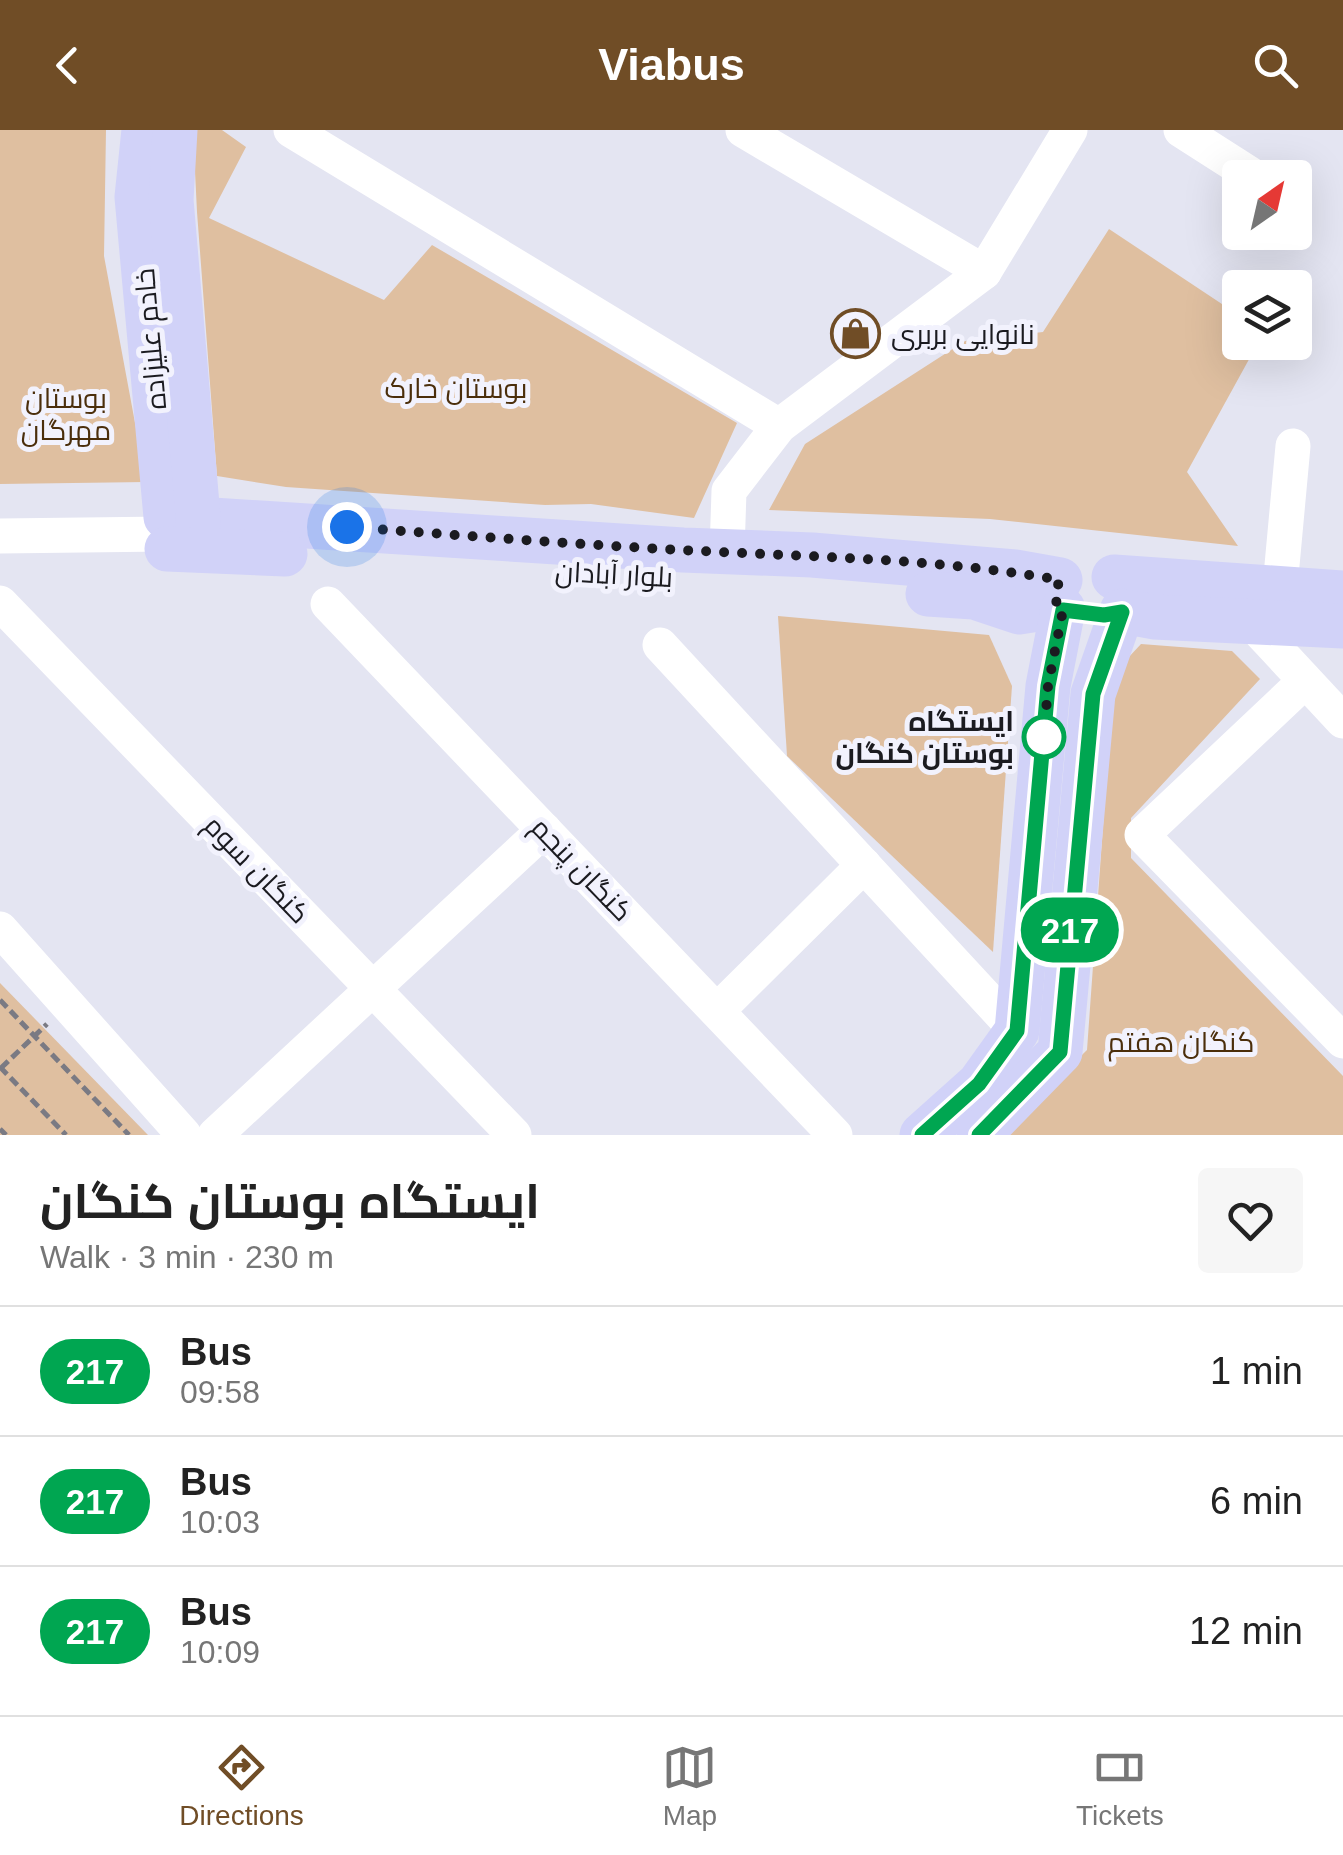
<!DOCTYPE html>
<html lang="en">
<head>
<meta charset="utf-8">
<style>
	:root { --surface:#fff; --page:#f6f6f6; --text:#222; --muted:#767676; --line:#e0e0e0; --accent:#704d26 }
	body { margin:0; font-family:Helvetica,Cairo,sans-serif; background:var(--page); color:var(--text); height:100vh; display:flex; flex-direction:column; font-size:38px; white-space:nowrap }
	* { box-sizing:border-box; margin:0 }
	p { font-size:32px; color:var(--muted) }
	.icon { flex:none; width:55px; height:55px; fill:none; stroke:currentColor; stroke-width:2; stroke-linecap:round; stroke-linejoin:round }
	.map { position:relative; height:1005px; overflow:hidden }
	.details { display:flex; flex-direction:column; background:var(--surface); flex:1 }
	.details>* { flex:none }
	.badge { padding:0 20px; border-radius:32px; font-size:35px; line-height:65px }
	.needle { width:65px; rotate:34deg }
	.tools { position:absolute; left:1222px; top:30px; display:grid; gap:20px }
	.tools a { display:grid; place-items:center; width:90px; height:90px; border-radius:10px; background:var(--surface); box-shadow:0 10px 40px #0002; font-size:50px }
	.you { position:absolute; width:50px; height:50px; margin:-25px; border:8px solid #fff; border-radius:50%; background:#1a73e8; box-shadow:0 0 0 15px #1a73e833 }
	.map>.badge { position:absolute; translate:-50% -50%; box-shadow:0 0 0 5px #fff }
	.round { display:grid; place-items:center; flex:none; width:105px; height:105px; border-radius:10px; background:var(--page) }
	.head { display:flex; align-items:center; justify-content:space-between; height:170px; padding:0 40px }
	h1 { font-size:48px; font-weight:700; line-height:75px }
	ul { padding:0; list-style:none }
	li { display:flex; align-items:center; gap:30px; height:130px; padding:0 40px; border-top:2px solid var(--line) }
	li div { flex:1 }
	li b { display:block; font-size:38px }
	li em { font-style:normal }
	li .badge { min-width:110px; font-weight:700; text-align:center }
	header { display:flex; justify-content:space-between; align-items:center; height:130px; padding:0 40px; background:var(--accent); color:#fff; font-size:45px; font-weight:700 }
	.dock { display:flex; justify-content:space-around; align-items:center; height:140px; border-top:2px solid var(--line); background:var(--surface); font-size:28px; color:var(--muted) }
	.dock a { display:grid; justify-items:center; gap:5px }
	.dock .current { color:var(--accent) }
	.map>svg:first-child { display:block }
</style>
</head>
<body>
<header><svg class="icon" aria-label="back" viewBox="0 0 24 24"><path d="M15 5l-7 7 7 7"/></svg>Viabus<svg class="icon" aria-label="search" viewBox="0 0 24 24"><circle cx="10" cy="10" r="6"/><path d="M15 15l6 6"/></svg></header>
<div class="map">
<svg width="1343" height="1005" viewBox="0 0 1343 1005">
	<rect width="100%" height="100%" fill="#e4e5f2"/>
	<!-- green -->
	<g fill="#dfbfa0">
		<path d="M 0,0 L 106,0 L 104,126 L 146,352 L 0,354 Z"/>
		<path d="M 193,0 L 222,0 L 246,17 L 209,88 L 384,170 L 432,115 L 737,293 L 694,388 L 591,374 L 545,375 L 286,357 L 217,346 L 197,82 Z"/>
		<path d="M 1109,99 L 1240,186 L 1240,212 L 1258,213 L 1187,342 L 1238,416 L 990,389 L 769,380 L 805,314 L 965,211 L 1043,202 Z"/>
		<path d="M 778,486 L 989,505 L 1012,556 L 993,822 L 787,626 Z"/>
		<path d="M 1141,514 L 1232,521 L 1260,549 L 1131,688 L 1131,728 L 1343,946 L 1343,1005 L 1001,1005 L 1087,920 L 1114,543 Z"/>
		<path d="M 0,853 L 148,1005 L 0,1005 Z"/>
	</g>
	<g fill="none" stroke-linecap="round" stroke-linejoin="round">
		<!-- path -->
		<g stroke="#7a7a83" stroke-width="5" stroke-dasharray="10 5" stroke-linecap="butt">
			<path d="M 0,870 L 129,1005"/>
			<path d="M 0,937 L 66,1005"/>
			<path d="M 1,938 L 47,894"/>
			<path d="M 0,999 L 6,1005"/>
		</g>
		<!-- minor -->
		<g stroke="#fff" stroke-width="35">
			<path d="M 291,0 L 779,296"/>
			<path d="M 743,0 L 984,142"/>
			<path d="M 1181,0 L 1256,48"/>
			<path d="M 0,406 L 166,404"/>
			<path d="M 727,422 L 729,361 L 779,296 L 984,142 L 1070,0"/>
			<path d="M 1280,457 L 1293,316"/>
			<path d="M 0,473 L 514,1005"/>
			<path d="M 328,474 L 835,1005"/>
			<path d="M 1250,491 L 1343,591"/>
			<path d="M 660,515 L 1017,901"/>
			<path d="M 1304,552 L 1142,705 L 1343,911"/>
			<path d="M 0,799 L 184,1005"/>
			<path d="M 717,881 L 864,735"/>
			<path d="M 215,1005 L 544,700"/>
		</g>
		<!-- major -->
		<g stroke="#d1d2f8" stroke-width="45">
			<path d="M 144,0 L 137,67 L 166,387 L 683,420 L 812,425 L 1015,442 L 1060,450"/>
			<path d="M 175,0 L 171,70 L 198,387 L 197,417"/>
			<path d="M 167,419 L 285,424"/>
			<path d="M 1114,447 L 1343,463"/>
			<path d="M 928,464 L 974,467 L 1019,482 L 1057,476"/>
			<path d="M 922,1005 L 979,954 L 1017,901 L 1048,556 L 1063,479"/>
			<path d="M 979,1005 L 1060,922 L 1093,564 L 1122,481 L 1154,487 L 1343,496"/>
		</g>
	</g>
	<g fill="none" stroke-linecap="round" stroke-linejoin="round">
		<defs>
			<path id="line" d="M 922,1005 L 979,954 L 1017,901 L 1048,556 L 1063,480 L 1104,485 L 1122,482 L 1093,564 L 1060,922 L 979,1005"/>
		</defs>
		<!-- line casing -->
		<use href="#line" stroke="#fff" stroke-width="22"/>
		<!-- line -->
		<use href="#line" stroke="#00a651" stroke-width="15"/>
		<!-- walk -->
		<path stroke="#1b1b20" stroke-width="10" stroke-dasharray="0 18" d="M 347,397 C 458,405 570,414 681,420 C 807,427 935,428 1060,450 L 1055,462 L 1057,476 L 1063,480 L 1048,556 L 1044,607"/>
	</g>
	<!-- icons -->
	<defs>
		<symbol id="shop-ring" viewBox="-11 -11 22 22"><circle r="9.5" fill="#f2f2fd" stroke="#704d26" stroke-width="1.5"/><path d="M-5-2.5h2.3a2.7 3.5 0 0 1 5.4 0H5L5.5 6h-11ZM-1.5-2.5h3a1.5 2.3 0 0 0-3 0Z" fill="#704d26"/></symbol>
	</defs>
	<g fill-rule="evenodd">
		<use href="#shop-ring" x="828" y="176" width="55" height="55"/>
	</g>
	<!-- markers -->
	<circle fill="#fff" stroke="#00a651" stroke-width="5" cx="1044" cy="607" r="20"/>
	<g text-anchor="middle" stroke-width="10" stroke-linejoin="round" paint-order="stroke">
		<!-- poi labels -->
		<g font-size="28" fill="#1b1b20" stroke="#f2f2fd" text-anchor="start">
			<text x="891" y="214">نانوایی بربری</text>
		</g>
		<!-- street labels -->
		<g font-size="28" fill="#1b1b20" stroke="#f2f2fd">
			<text transform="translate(150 209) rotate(-95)" y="10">خادم علیزاده</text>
			<text transform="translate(614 444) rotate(3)" y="10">بلوار آبادان</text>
			<text transform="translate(257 739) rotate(46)" y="10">کنگان سوم</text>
			<text transform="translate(582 739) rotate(46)" y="10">کنگان پنجم</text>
		</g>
		<!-- park labels -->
		<g font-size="28" fill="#4b2e0b" stroke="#f2f2fd">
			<text x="456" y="268">بوستان خارک</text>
			<text x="66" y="278">بوستان<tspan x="66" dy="32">مهرگان</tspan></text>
			<text x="1181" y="922">کنگان هفتم</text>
		</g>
		<!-- stop labels -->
		<g font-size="28" font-weight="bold" fill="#1b1b20" stroke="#f2f2fd" text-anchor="end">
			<text x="1014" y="601">ایستگاه<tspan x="1014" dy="32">بوستان کنگان</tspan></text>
		</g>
	</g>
</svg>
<div class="tools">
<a><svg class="needle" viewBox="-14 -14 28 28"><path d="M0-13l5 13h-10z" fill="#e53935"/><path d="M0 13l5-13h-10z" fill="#767676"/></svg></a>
<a><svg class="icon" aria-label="layers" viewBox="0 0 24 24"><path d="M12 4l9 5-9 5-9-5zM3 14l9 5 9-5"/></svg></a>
</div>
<div class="you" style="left:347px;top:397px"></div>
<b class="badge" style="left:1070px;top:800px;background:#00a651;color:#fff">217</b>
</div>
<section class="details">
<div class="head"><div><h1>ایستگاه بوستان کنگان</h1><p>Walk · 3 min · 230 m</p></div><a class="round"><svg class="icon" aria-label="heart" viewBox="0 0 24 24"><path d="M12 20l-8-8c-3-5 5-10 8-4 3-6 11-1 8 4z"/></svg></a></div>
<ul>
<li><span class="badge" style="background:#00a651;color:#fff">217</span><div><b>Bus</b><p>09:58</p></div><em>1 min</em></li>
<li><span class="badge" style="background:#00a651;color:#fff">217</span><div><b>Bus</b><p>10:03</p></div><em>6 min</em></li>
<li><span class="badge" style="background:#00a651;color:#fff">217</span><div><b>Bus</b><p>10:09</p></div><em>12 min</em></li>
</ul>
</section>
<nav class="dock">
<a class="current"><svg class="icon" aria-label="directions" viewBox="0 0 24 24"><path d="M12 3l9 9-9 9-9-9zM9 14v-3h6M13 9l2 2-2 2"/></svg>Directions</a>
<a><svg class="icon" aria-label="map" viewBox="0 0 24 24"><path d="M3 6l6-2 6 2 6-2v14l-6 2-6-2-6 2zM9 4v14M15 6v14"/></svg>Map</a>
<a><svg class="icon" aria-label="tickets" viewBox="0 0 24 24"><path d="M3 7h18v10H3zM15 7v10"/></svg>Tickets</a>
</nav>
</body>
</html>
